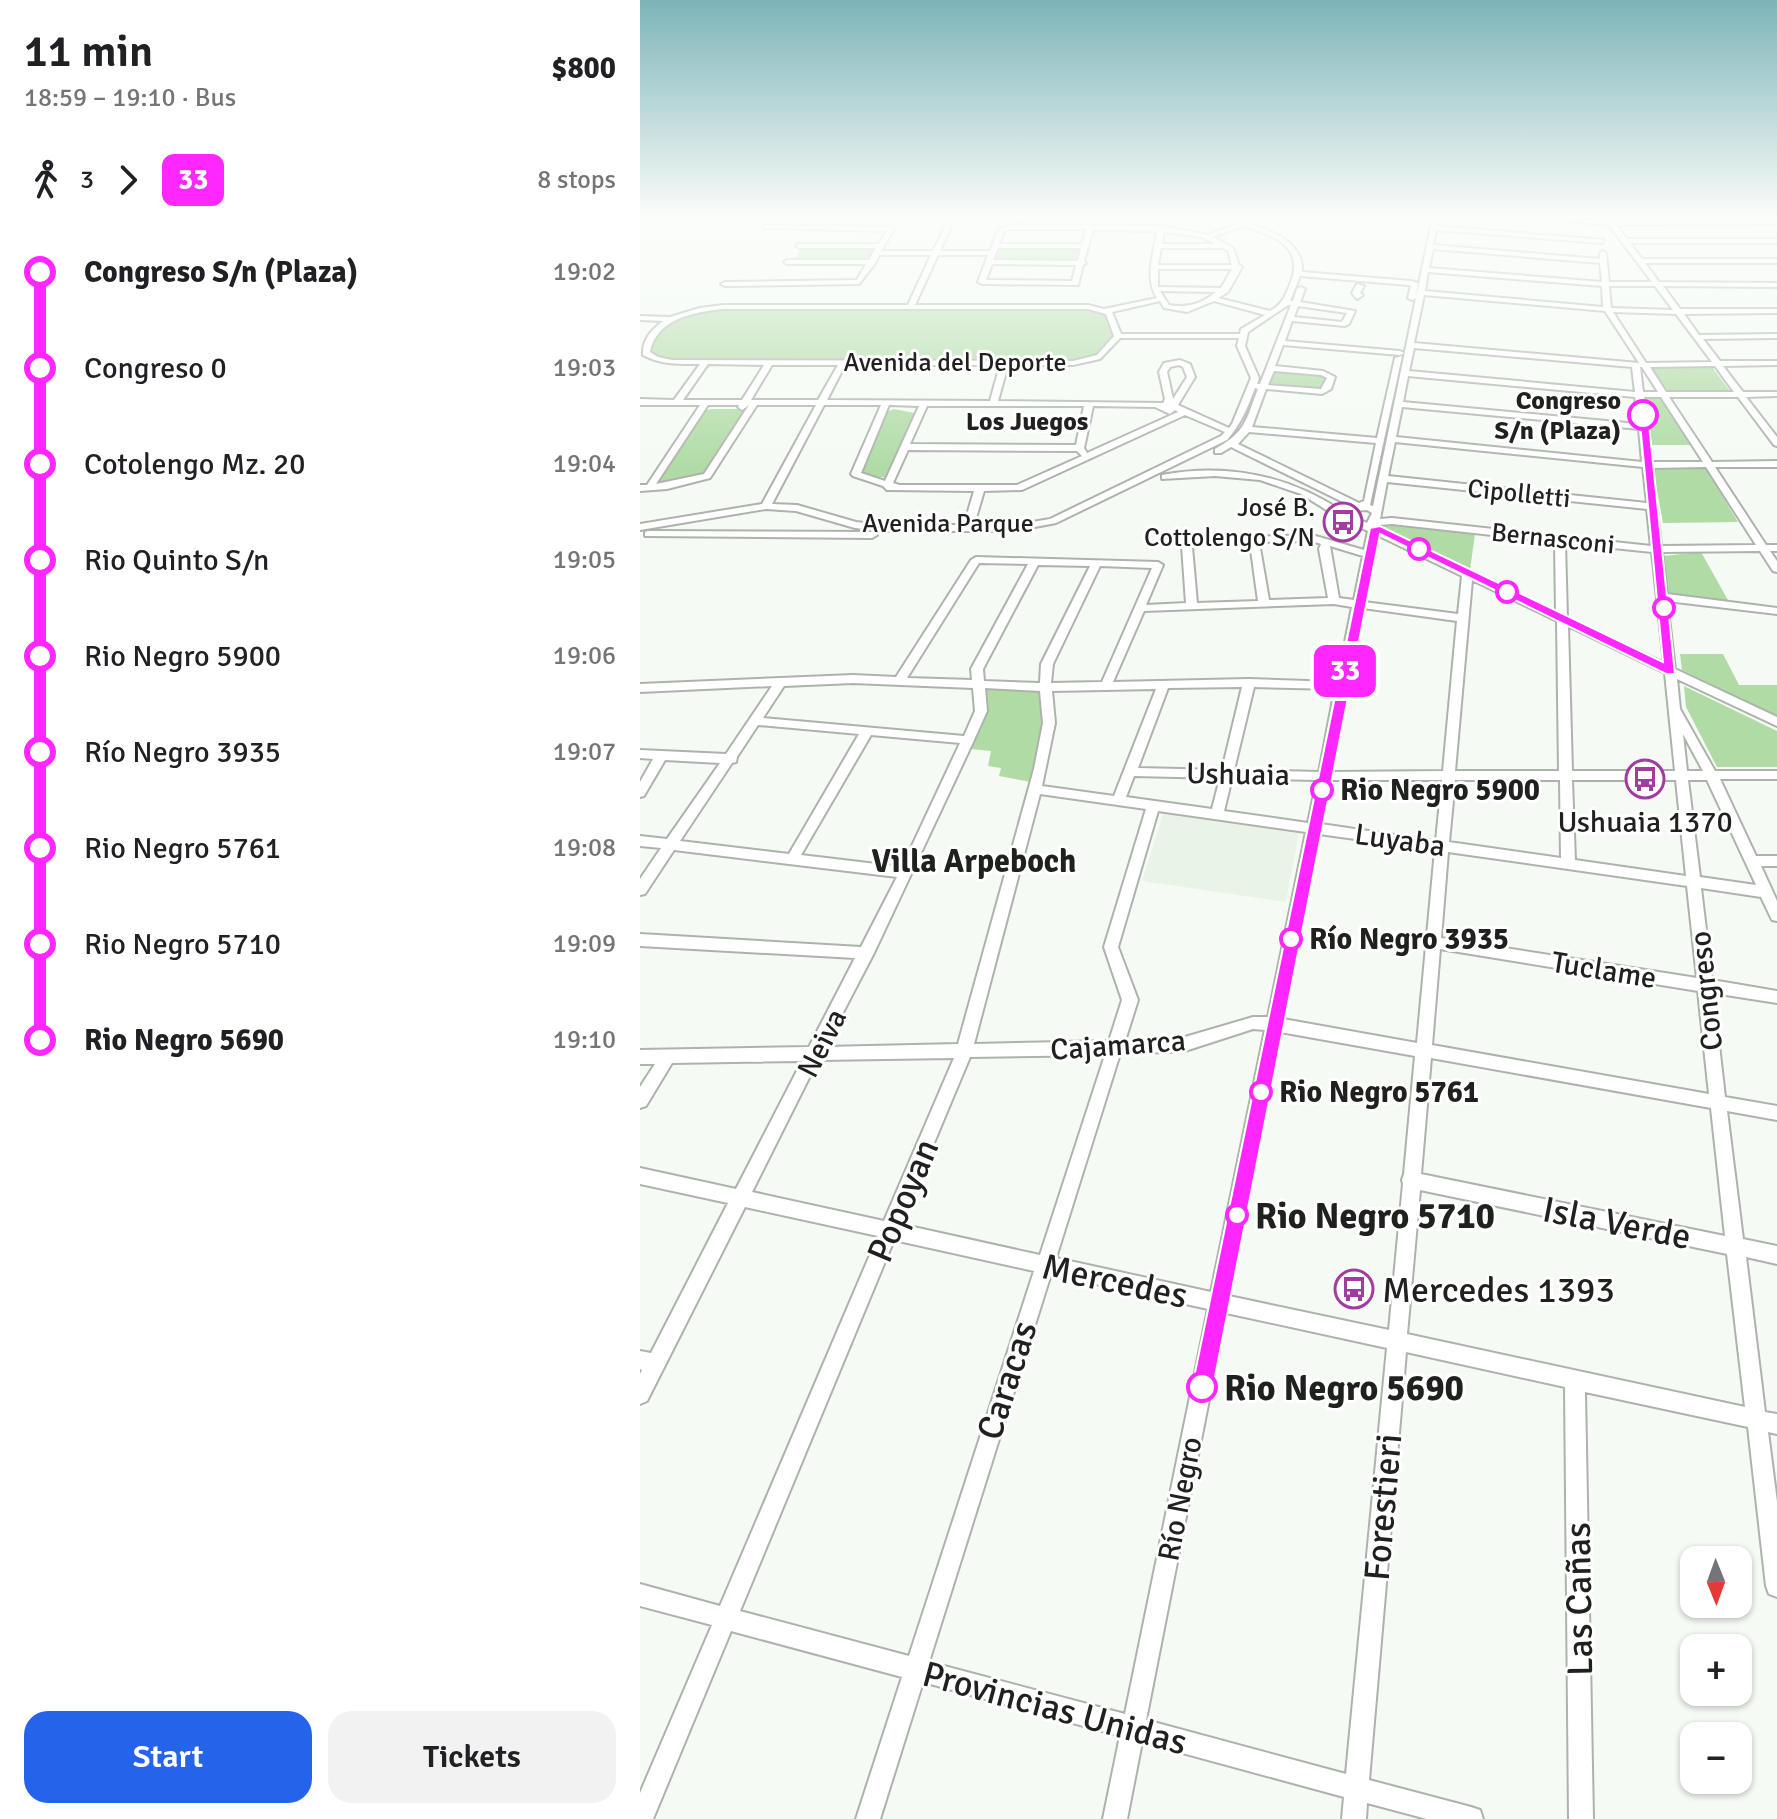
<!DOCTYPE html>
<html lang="en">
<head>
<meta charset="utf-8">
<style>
	:root { --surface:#fff; --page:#f2f2f2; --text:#202124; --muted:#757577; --accent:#2563eb }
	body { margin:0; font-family:Signika,sans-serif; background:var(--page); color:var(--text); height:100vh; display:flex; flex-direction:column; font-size:30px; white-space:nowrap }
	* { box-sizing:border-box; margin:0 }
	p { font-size:26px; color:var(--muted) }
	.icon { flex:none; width:44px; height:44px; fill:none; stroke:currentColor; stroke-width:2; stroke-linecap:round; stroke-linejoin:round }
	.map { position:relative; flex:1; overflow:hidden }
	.side { display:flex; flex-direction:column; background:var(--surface); width:640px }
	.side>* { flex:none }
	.badge { padding:0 16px; border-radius:12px; font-size:28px; line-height:52px }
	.needle { width:52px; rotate:179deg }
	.controls { position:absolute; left:1040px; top:1546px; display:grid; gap:16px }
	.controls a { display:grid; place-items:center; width:72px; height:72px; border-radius:16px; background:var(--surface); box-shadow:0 2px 6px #0004; font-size:40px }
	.map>.badge { position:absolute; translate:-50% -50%; box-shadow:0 0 0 4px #fff }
	.legs { display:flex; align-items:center; gap:12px; height:88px; padding:0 24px; font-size:26px }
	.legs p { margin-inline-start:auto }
	.overview { display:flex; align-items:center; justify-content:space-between; height:136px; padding:0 24px }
	h1 { font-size:44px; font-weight:600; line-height:60px }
	.cta { display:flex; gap:16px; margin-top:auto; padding:16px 24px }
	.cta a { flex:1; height:92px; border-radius:24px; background:var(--accent); color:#fff; font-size:32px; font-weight:600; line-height:92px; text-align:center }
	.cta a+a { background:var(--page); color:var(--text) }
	ul { padding:0 24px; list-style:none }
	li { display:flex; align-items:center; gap:28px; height:96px; font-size:30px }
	li i { display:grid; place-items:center; width:12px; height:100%; margin:0 10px; background:currentColor }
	li i::after { content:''; width:20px; height:20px; margin:-10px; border:6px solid; border-radius:50%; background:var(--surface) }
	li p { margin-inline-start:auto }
	li:first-child i { background:linear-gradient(#0000 50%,currentColor 0) }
	li:last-child i { background:linear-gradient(currentColor 50%,#0000 0) }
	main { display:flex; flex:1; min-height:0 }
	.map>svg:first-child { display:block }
</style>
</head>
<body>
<main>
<section class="side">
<div class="overview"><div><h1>11 min</h1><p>18:59 – 19:10 · Bus</p></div><b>$800</b></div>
<div class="legs"><svg class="icon" aria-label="walk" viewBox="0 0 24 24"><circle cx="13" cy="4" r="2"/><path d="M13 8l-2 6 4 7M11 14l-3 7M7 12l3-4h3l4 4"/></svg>3<svg class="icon" aria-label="forward" viewBox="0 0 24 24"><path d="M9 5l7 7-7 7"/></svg><b class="badge" style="background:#fe27ff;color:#fff">33</b><p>8 stops</p></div>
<ul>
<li><i style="color:#fe27ff"></i><b>Congreso S/n (Plaza)</b><p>19:02</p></li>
<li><i style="color:#fe27ff"></i><span>Congreso 0</span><p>19:03</p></li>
<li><i style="color:#fe27ff"></i><span>Cotolengo Mz. 20</span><p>19:04</p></li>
<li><i style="color:#fe27ff"></i><span>Rio Quinto S/n</span><p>19:05</p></li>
<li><i style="color:#fe27ff"></i><span>Rio Negro 5900</span><p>19:06</p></li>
<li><i style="color:#fe27ff"></i><span>Río Negro 3935</span><p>19:07</p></li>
<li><i style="color:#fe27ff"></i><span>Rio Negro 5761</span><p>19:08</p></li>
<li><i style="color:#fe27ff"></i><span>Rio Negro 5710</span><p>19:09</p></li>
<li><i style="color:#fe27ff"></i><b>Rio Negro 5690</b><p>19:10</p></li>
</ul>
<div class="cta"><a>Start</a><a>Tickets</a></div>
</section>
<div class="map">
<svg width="1137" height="1819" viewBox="0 0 1137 1819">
	<rect width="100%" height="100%" fill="#f5fbf4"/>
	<!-- built -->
	<path fill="#e9f4e6" d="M 523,814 L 659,833 L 646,902 L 502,881 Z"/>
	<!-- green -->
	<g fill="#b0dba5">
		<path d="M 162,247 L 236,248 L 231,260 L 155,260 Z"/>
		<path d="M 359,248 L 439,248 L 441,249 L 438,261 L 353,260 Z"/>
		<path d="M 76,308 L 453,309 L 467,314 L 475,333 L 457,355 L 430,361 L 33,360 L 9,352 C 13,319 50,314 76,308 Z"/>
		<path d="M 1072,367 L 1090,391 L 1029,392 L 1011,368 Z"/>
		<path d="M 635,371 L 682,375 L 686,377 L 681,390 L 633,386 L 630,384 Z"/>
		<path d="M 1017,396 L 1023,398 L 1053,445 L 1010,445 L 1003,397 Z"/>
		<path d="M 71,409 L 101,409 L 104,412 L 64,475 L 17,483 L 64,411 Z"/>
		<path d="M 254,409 L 275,413 L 249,478 L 223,475 L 220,472 L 246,412 Z"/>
		<path d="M 1060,467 L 1066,469 L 1098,522 L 1023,523 L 1013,468 Z"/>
		<path d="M 747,524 L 835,534 L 830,570 L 744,527 Z"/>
		<path d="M 1061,552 L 1089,602 L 1028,593 L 1023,556 Z"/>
		<path d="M 1040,654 L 1083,654 L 1099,685 L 1137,685 L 1137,716 L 1042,670 Z"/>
		<path d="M 1044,686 L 1137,731 L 1137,767 L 1077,767 L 1046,707 Z"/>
		<path d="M 343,689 L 402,691 L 403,733 L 391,782 L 359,776 L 361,768 L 348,766 L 351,751 L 331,749 L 347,711 Z"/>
	</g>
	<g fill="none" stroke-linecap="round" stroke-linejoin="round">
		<defs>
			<g id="street">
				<path d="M 310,216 L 316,216 L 300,251 L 350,251 L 359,229 L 371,225 L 521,226 L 568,235 L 598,223 L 581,216 C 592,216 600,220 610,221 L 610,223 C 633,232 664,243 662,272 L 771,281 L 778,283 L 776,298 L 772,300 L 768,298 L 771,286 L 769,285 L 660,276 L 650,301 L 653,301 L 657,289 L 661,287 L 665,289 L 660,302 L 715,311 L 709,324 L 705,326 L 652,321 L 645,341 L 760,351 L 764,353 L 760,355 L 643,345 L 635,366 L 683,371 L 695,377 L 691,389 L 682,394 L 626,389 L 612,427 L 737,438 L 755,358 L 762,356 L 730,505 L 733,506 L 793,216 L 799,216 L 797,226 L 964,240 L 962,243 L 796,230 L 793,245 L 960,259 L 960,253 L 963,251 L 966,253 L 969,282 L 1012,282 L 969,225 L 876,216 L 966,221 L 963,216 L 970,216 L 973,221 L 1137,220 L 1137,224 L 976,225 L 987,239 L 1137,239 L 1137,243 L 990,243 L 1002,259 L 1137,259 L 1137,263 L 1005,263 L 1019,282 L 1137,283 L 1137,287 L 1023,286 L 1040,309 L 1137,309 L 1137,313 L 1044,314 L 1059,335 L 1137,334 L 1137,338 L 1063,339 L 1080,361 L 1137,361 L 1137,365 L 1083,366 L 1103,392 L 1137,392 L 1137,396 L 1106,397 L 1137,437 L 1137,446 L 1134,445 L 1098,397 L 1029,397 L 1072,462 L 1137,461 L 1137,467 L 1075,467 L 1126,545 L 1137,545 L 1137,551 L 1130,551 L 1137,561 L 1137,572 L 1133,571 L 1120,551 L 1022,552 L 1027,594 L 1137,608 L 1137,614 L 1027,601 L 1035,669 L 1137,717 L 1137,726 L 1037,679 L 1040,709 L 1075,771 L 1137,771 L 1137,779 L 1080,779 L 1116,856 L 1137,856 L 1137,866 L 1121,866 L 1137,901 L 1137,921 L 1132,920 L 1121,897 L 1061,888 L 1072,980 L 1137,991 L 1137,1003 L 1073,993 L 1085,1097 L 1137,1106 L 1137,1120 L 1087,1111 L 1103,1239 L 1137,1246 L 1137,1264 L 1106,1257 L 1125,1412 L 1137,1414 L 1137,1434 L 1128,1432 L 1137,1502 L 1137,1597 L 1129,1594 L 1126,1586 L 1108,1427 L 945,1392 L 953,1819 L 929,1819 L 925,1387 L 766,1352 L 729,1780 L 831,1807 L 840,1810 L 843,1819 L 787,1819 L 727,1803 L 726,1819 L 702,1819 L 704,1797 L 502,1742 L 487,1819 L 463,1819 L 480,1736 L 283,1682 L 240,1819 L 216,1819 L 262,1677 L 91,1631 L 13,1819 L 0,1819 L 0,1793 L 72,1625 L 0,1606 L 0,1584 L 80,1606 L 238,1236 L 105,1207 L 7,1401 L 0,1404 L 0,1374 L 2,1370 L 0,1369 L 0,1351 L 11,1353 L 88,1203 L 0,1184 L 0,1168 L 96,1189 L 162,1061 L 32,1063 L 6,1106 L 0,1108 L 0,1087 L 15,1064 L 0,1064 L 0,1050 L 169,1047 L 215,958 L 0,946 L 0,934 L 221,947 L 257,877 L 34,850 L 5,894 L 0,895 L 0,879 L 21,848 L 0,846 L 0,836 L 27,839 L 80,763 L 25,760 L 4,796 L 0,797 L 0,782 L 13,759 L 0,758 L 0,750 L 86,754 L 132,686 L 0,692 L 0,684 L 213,675 L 256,677 L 331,560 L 336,557 L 518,562 L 523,565 L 506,605 L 546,603 L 542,546 L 552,539 L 672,535 L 724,550 L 728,531 L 704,521 L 661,494 L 620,480 L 575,476 L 522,479 L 522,475 C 586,463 649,475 703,512 L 709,505 L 591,447 L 581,453 L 575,453 L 575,449 C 606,432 606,420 618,389 L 615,388 C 607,409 601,424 587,440 L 416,523 L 374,531 L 242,531 L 215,528 L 156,511 L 126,509 L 0,530 L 0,524 L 122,504 L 176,405 L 117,405 L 70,478 L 27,489 L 0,491 L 0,485 L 7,485 L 60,405 L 0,405 L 0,399 L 34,400 L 60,364 C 40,364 21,365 3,355 C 2,340 11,330 23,321 L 0,320 L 0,316 L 30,317 L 60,308 L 83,305 L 268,305 L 291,255 L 239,255 L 236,262 L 219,284 L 85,286 L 81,284 L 85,282 L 217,280 L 226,264 L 147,264 L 144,262 L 147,260 L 229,260 L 236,248 L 159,248 L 156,246 L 159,244 L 239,244 L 247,231 L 125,228 L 123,225 L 251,227 L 254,229 L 241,251 L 293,251 ZM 604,226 C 636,237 667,247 649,287 C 644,299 641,305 630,311 L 578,298 L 588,292 L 602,267 L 599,265 L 593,248 L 573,237 ZM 371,229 L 446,229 L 442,244 L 359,244 L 364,231 ZM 453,230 L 517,231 C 514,253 504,278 517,298 L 464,309 L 448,305 L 275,305 L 298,255 L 348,255 L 338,282 L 342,284 L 438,285 L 443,265 L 446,263 L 444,261 ZM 524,232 L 562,237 L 576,244 L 522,244 ZM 358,248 L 441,248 L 438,261 L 353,260 ZM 521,248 L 583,248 L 588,251 L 592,265 L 518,265 ZM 793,249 L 960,263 L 962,282 L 789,268 ZM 352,264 L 436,265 L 432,281 L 346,280 ZM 518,269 L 592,269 L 581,288 L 518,287 ZM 788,272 L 962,286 L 963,307 L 785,291 ZM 969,286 L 1015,286 L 1033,310 L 971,308 ZM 520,291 L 576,292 C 561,304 548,308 529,305 ZM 784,295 L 965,311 L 999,363 L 774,343 ZM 520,301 L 524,308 L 547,312 L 574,301 L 625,315 L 601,329 L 600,334 L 481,334 L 472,312 ZM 648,305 L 651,305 L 620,384 L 617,384 L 619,378 L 605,346 L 608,332 ZM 658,306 L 707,313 L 702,322 L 654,317 ZM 83,309 L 448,309 L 466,314 L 474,336 L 457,355 L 433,361 L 32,360 L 18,357 L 10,352 C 16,319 54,312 83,309 ZM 973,312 L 1036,314 L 1072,362 L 1006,363 ZM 480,338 L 599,338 L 597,346 L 611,378 L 592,424 L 589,428 L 538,405 L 555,377 L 550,364 L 540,360 L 524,363 L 519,372 L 525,399 L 523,403 L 358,401 L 368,365 L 433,365 L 460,359 ZM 774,348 L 992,367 L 995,392 L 769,371 ZM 68,364 L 124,365 L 102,400 L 43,400 ZM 132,365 L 198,365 L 178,400 L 111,400 ZM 205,365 L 360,365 L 350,401 L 187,400 ZM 539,365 L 543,367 L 547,377 L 533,399 L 527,372 L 530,367 ZM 1075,366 L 1094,392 L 1026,392 L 1010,367 ZM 1000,367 L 1002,367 L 1018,392 L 1003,392 ZM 634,371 L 681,375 L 687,378 L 681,389 L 628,385 ZM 768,376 L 995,397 L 998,424 L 763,402 ZM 1004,397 L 1021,397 L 1063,462 L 1011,462 ZM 68,405 L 99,405 L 98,407 L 102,410 L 109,405 L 64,474 L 16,484 ZM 184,405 L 241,405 L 211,474 L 213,476 L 243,486 L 247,490 L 334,491 L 324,525 L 242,525 L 216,522 L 157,505 L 132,504 ZM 249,405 L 279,406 L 245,481 L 221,473 ZM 287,406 L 444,406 L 436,445 L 270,444 ZM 453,406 L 515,407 L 530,414 L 535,410 L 538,412 L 447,453 L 444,448 ZM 762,407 L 999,429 L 1002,462 L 756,437 ZM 545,415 L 585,432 L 581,436 L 410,519 L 374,525 L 334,525 L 344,491 L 382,490 ZM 609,432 L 736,443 L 724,501 L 719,503 L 598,444 ZM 755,442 L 1003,467 L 1007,503 L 748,476 ZM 268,450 L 437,451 L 442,456 L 377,485 L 259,485 L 253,483 ZM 1066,467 L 1116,545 L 1021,546 L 1012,468 ZM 747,482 L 1007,509 L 1011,546 L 752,518 L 740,519 ZM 727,510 L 732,513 L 727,523 L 710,515 L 713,511 ZM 752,524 L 915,542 L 916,613 L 738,528 L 739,525 ZM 737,535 L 822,576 L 818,614 L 724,602 L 735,555 ZM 672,541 L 681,544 L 679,549 L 688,598 L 629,600 L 619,542 ZM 610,543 L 618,601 L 557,603 L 552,547 L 558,544 ZM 925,543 L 1012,552 L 1024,663 L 927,618 ZM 690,546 L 723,556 L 714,600 L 699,598 ZM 339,563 L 388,564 L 331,669 L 332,680 L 267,678 ZM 398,565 L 450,566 L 401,664 L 400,683 L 344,681 L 343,669 ZM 460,566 L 512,568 L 462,682 L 411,683 L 413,664 ZM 832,580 L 917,621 L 919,771 L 815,771 ZM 694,604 L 712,607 L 697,682 L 609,679 L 473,682 L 504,611 ZM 723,608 L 817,621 L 803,771 L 691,772 ZM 928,626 L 1025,673 L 1035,771 L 932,771 ZM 213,683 L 333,688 L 335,711 L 324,736 L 123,718 L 144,686 ZM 602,687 L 582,770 L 498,768 L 528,688 ZM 614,687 L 695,689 L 679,772 L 594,770 ZM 345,688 L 400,691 L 403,723 L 394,769 L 318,1044 L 185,1047 L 234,953 L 334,740 L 347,711 ZM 516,689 L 474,796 L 402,786 L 415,723 L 412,691 ZM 118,725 L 219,734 L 149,854 L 40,841 L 92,763 L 96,762 L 97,757 ZM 1043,734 L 1063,771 L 1047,771 ZM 231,735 L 320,743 L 262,867 L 161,855 ZM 494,776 L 580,778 L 572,809 L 486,797 ZM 592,778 L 677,780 L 668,823 L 584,811 ZM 689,780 L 802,780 L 796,841 L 681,824 ZM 815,780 L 920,780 L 921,858 L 809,842 ZM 932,780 L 1036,780 L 1046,876 L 935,860 ZM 1048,780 L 1067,780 L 1116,885 L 1060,877 ZM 400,794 L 506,809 L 464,947 L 482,1000 L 469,1041 L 334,1044 ZM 518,811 L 666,832 L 628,1017 L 613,1017 L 545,1037 L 485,1041 L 498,1000 L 478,947 ZM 679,834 L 795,850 L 777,1043 L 643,1019 ZM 808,852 L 1047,886 L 1057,978 L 801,938 ZM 800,949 L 1058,991 L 1069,1094 L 792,1045 ZM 613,1029 L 625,1030 L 571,1292 L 416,1258 L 480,1054 L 545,1051 ZM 640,1032 L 775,1056 L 764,1174 L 762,1180 L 763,1184 L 749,1330 L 589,1296 ZM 465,1055 L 400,1255 L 260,1224 L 330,1057 ZM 314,1058 L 244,1221 L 112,1192 L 178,1060 ZM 791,1058 L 1071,1108 L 1085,1236 L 781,1174 ZM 780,1190 L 1087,1254 L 1105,1407 L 767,1334 ZM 254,1240 L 394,1271 L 269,1656 L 100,1611 ZM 411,1274 L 568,1309 L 485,1714 L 289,1662 ZM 586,1313 L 747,1348 L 706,1774 L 506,1720 Z"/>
				<path d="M 717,284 L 724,286 L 720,293 L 723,295 L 717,299 L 712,293 Z"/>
				<path d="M 8,531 L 232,532 L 237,535 L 232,538 L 5,536 L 5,532 Z"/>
			</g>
		</defs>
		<!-- street casing -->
		<use href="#street" stroke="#adb3ac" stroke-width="4"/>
		<!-- street -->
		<use href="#street" fill="#fff" fill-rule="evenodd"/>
	</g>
	<!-- sky -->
	<linearGradient id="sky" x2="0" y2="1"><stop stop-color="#7db4b8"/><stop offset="0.46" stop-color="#fafdfa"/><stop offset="1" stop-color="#fafdfa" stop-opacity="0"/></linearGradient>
	<rect width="1137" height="471" fill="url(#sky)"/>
	<!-- line-1 -->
	<path fill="#fe27ff" stroke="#fff" stroke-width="2" d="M 999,413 L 1008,415 L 1035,674 L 1026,674 L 740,534 L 573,1387 L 570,1395 L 562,1398 L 555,1395 L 552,1387 L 730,528 L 740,526 L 1023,662 Z"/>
	<!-- icons -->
	<defs>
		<symbol id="bus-ring" viewBox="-11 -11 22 22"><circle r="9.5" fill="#fff" stroke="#a33ca0" stroke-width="1.5"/><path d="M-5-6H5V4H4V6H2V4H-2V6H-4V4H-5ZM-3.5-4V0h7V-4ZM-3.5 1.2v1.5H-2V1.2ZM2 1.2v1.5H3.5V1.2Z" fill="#a33ca0"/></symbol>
	</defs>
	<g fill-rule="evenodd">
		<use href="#bus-ring" x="681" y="500" width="44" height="44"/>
		<use href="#bus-ring" x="983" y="757" width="44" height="44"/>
		<use href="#bus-ring" x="692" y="1267" width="44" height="44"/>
	</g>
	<!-- markers -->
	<g fill="#fff" stroke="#fe27ff" stroke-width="4">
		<circle cx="1003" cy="415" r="14"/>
		<circle cx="779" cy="549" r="10"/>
		<circle cx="867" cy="592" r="10"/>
		<circle cx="1024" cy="608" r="10"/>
		<circle cx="682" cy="790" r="10"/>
		<circle cx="651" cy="939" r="10"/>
		<circle cx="621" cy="1092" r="10"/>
		<circle cx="597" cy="1215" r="10"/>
		<circle cx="562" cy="1387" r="14"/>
	</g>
	<g text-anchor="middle" stroke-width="6" stroke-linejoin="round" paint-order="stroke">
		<!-- far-street labels -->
		<g font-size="26" fill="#1f211e" stroke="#fff">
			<text x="315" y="371">Avenida del Deporte</text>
			<text transform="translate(879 493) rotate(6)" y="9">Cipolletti</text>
			<text x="308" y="532">Avenida Parque</text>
			<text transform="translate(913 538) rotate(6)" y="9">Bernasconi</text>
		</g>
		<!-- far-stop labels -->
		<g font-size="26" font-weight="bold" fill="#1f211e" stroke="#fff" text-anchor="end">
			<text x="981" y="409">Congreso<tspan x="981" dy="30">S/n (Plaza)</tspan></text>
		</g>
		<!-- far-neighbourhood labels -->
		<g font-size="26" font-weight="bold" fill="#1f211e" stroke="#fff">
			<text x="387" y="430">Los Juegos</text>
		</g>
		<!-- far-poi labels -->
		<g font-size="26" fill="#1f211e" stroke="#fff" text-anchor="end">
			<text x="675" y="516">José B.<tspan x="675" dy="30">Cottolengo S/N</tspan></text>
		</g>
		<!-- street labels -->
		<g font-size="30" fill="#1f211e" stroke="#fff">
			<text transform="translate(598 774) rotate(1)" y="10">Ushuaia</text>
			<text transform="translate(760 840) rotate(8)" y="10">Luyaba</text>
			<text transform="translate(964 970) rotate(9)" y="10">Tuclame</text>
			<text transform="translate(1066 991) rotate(-96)" y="10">Congreso</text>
			<text transform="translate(182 1043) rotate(-63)" y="10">Neiva</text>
			<text transform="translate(478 1045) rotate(-4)" y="10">Cajamarca</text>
			<text transform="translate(540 1499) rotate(-79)" y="10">Río Negro</text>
		</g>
		<!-- stop labels -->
		<g font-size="30" font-weight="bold" fill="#1f211e" stroke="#fff" text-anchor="start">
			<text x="700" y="800">Rio Negro 5900</text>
			<text x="669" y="949">Río Negro 3935</text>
			<text x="639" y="1102">Rio Negro 5761</text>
		</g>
		<!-- poi labels -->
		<g font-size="30" fill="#1f211e" stroke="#fff">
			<text x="1005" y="832">Ushuaia 1370</text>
		</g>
		<!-- neighbourhood labels -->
		<g font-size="32" font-weight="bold" fill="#1f211e" stroke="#fff">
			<text x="334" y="872">Villa Arpeboch</text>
		</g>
		<!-- near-street labels -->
		<g font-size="36" fill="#1f211e" stroke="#fff">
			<text transform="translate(262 1200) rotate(-67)" y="13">Popoyan</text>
			<text transform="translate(977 1222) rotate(11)" y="13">Isla Verde</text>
			<text transform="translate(475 1280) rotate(12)" y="13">Mercedes</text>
			<text transform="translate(366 1380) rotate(-72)" y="13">Caracas</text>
			<text transform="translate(742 1507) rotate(-85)" y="13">Forestieri</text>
			<text transform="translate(938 1599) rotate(-91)" y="13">Las Cañas</text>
			<text transform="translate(415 1707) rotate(15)" y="13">Provincias Unidas</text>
		</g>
		<!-- near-stop labels -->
		<g font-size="36" font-weight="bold" fill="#1f211e" stroke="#fff" text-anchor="start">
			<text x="615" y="1228">Rio Negro 5710</text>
			<text x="584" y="1400">Rio Negro 5690</text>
		</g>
		<!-- near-poi labels -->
		<g font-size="36" fill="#1f211e" stroke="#fff" text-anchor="start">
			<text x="742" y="1302">Mercedes 1393</text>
		</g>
	</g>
</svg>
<div class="controls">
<a><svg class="needle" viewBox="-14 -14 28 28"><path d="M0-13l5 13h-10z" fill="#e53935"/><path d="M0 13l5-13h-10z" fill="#757577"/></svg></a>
<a>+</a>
<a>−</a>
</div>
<b class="badge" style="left:705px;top:671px;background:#fe27ff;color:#fff">33</b>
</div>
</main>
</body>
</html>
